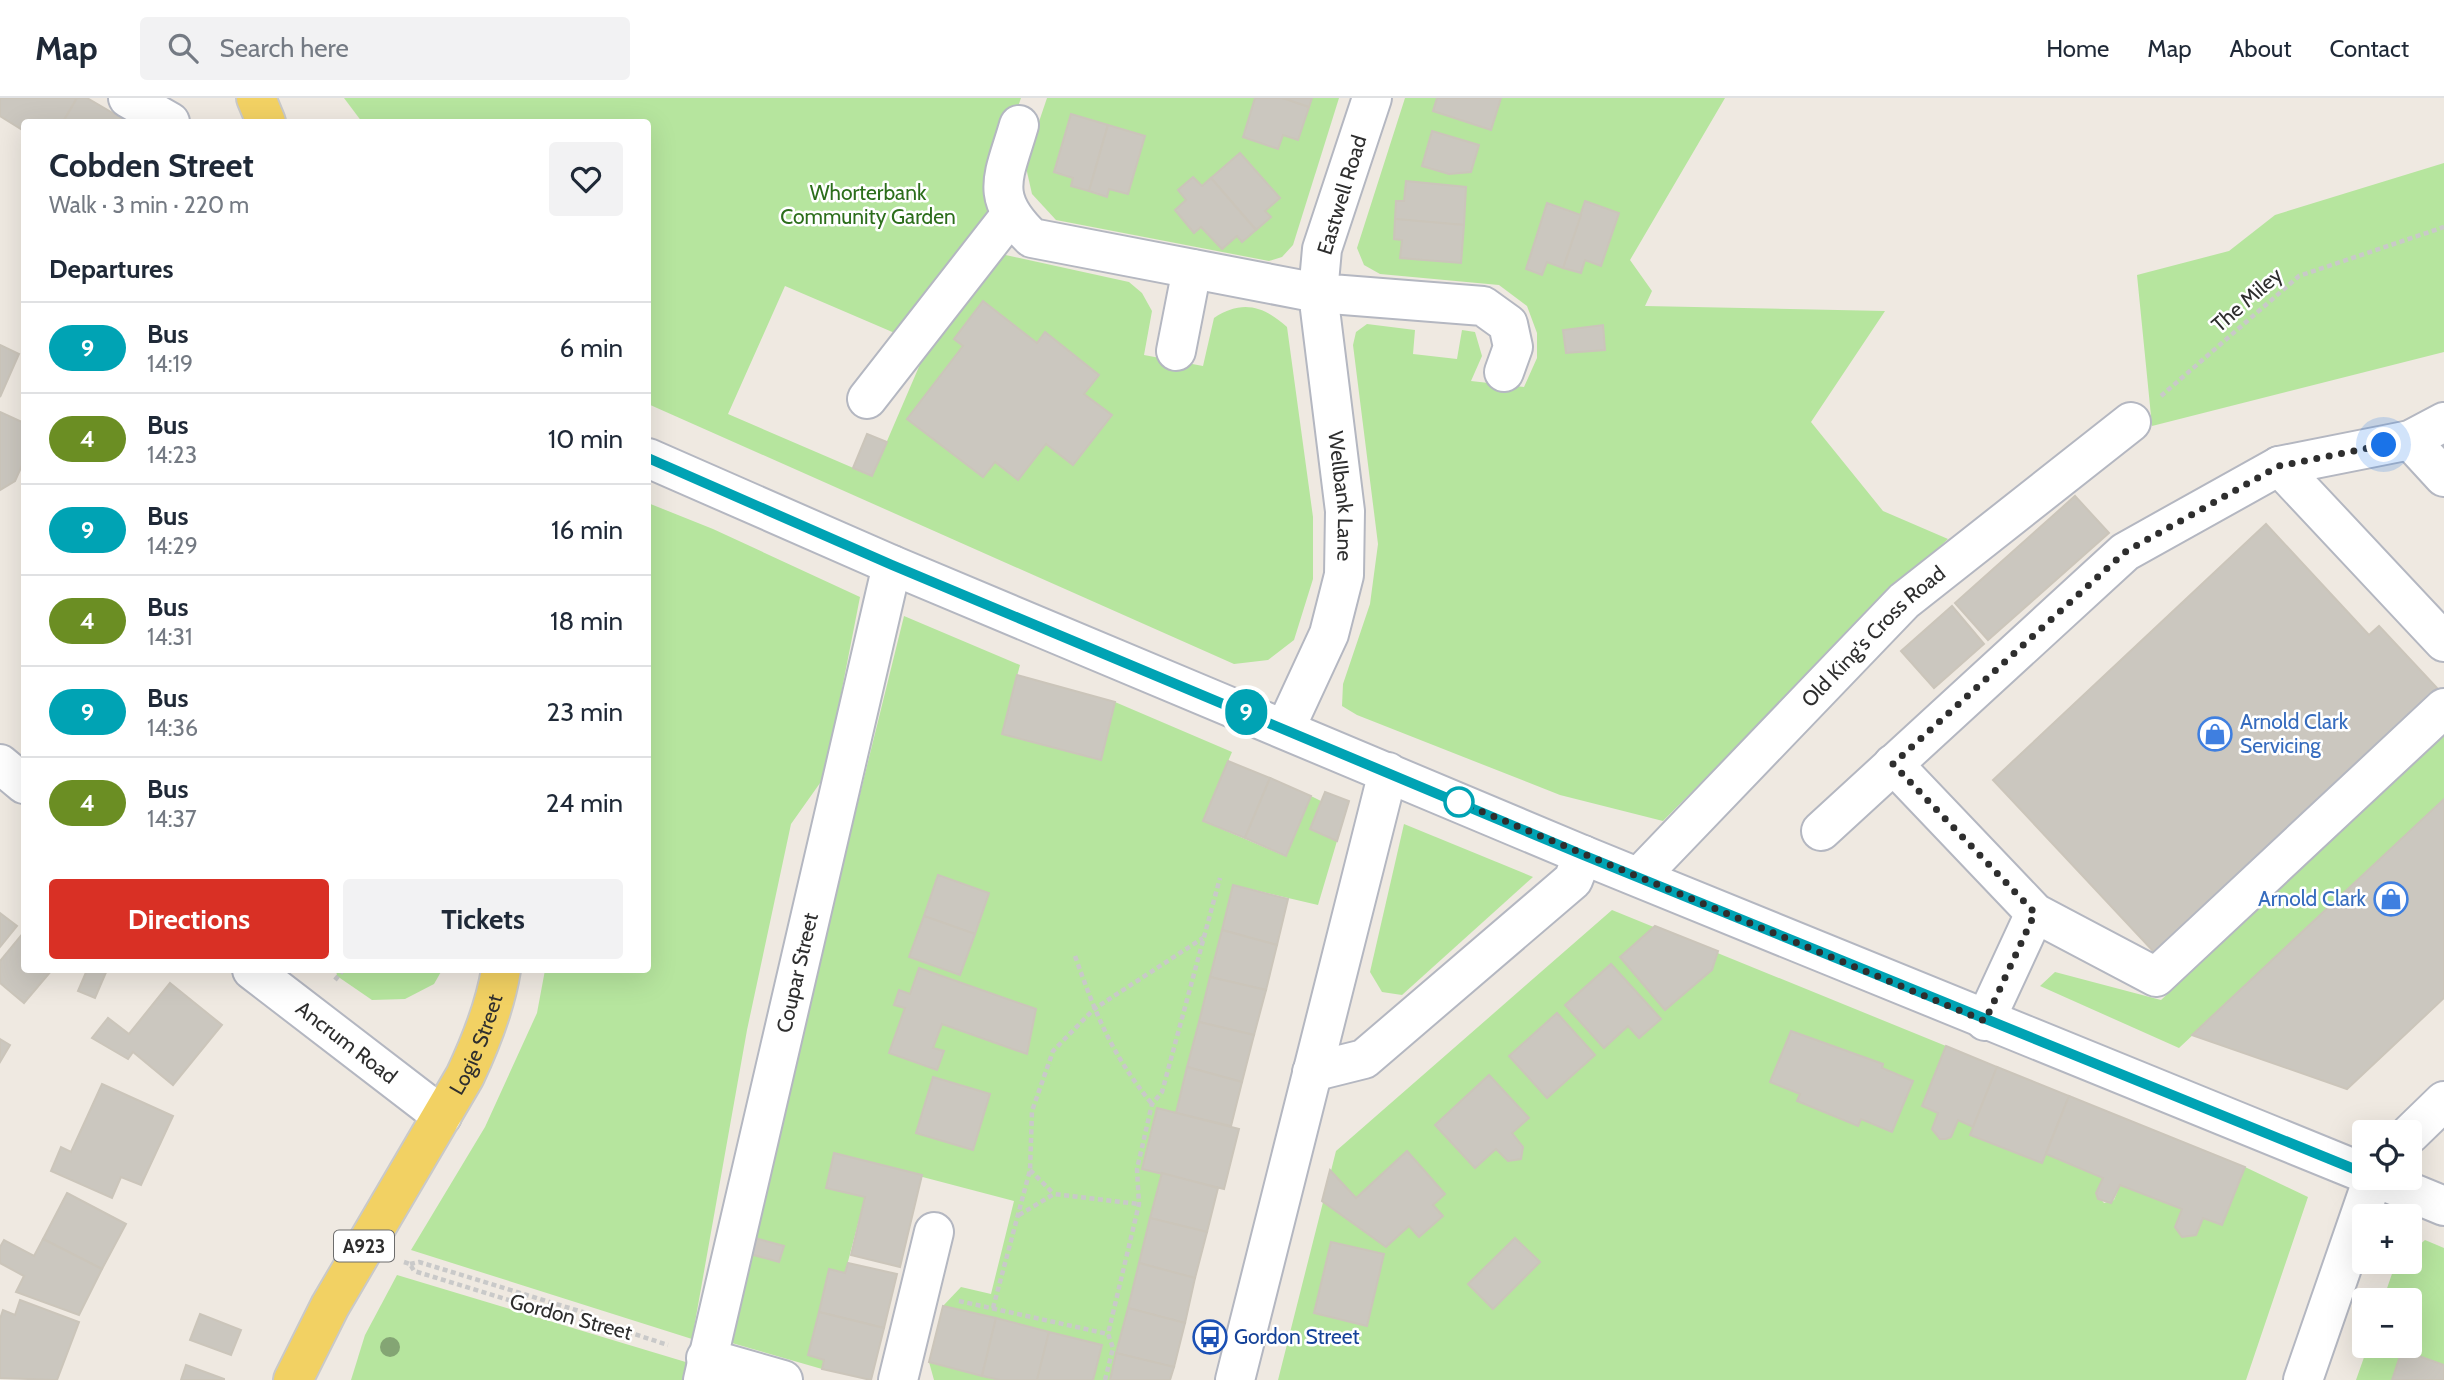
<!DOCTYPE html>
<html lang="en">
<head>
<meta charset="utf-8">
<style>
	:root { --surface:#fff; --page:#f2f2f3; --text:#1f2937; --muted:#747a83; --line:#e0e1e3; --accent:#d93025 }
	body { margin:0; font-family:Cabin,sans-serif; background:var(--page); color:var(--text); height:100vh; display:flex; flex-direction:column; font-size:26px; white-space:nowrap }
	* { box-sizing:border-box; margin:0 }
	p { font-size:23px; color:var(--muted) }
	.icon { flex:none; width:38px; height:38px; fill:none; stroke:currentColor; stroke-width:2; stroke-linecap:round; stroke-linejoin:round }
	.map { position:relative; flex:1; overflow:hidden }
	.side { position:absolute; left:21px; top:21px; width:630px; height:854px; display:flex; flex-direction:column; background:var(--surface); border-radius:7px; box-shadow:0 7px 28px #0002 }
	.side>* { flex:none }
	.badge { padding:0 14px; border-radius:23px; font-size:24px; line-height:46px }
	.buttons { position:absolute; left:2352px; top:1022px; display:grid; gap:14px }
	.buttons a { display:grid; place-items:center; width:70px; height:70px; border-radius:7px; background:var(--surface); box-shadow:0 7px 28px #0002; font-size:35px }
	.you { position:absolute; width:35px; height:35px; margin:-18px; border:5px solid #fff; border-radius:50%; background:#1a73e8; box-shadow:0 0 0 10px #1a73e833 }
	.map>.badge { position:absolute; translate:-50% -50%; box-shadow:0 0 0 4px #fff }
	h2 { padding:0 28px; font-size:26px; line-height:63px }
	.round { display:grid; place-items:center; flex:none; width:74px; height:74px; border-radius:7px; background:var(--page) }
	.head { display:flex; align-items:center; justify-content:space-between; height:119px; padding:0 28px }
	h1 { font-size:33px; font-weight:700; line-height:52px }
	.cta { display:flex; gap:14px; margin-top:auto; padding:14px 28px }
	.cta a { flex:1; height:80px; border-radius:7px; background:var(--accent); color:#fff; font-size:28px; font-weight:700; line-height:80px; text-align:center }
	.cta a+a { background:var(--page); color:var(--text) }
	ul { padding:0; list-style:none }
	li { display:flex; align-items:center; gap:21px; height:91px; padding:0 28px; border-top:2px solid var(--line) }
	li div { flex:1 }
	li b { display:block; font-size:26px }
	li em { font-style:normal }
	li .badge { min-width:77px; font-weight:700; text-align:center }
	header { display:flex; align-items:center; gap:42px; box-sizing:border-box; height:98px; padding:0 35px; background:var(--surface); border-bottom:2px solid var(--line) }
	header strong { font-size:33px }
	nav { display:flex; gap:38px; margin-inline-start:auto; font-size:24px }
	.search { width:490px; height:63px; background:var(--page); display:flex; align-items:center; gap:18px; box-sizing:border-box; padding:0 24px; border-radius:7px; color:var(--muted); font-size:26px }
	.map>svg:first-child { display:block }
</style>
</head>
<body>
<header>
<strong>Map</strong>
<div class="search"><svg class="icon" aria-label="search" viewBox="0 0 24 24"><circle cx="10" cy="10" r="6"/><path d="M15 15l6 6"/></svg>Search here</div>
<nav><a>Home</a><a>Map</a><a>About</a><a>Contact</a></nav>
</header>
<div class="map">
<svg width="2444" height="1282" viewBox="0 0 2444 1282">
	<rect width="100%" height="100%" fill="#efe9e1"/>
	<!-- green -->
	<g fill="#b6e59e">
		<path d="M 344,0 L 1021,0 L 987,99 L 996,123 L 904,239 L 785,188 L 728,316 L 872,378 L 930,243 L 1001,156 L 1129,184 L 1142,195 L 1152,213 L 1144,257 L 1203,268 L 1214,220 C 1241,202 1263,207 1287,229 L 1313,419 L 1313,481 L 1294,542 L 1268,562 L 1234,566 L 648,306 L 648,24 L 362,24 Z"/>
		<path d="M 1047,0 L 1339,0 L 1293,147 L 1282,159 L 1269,163 L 1056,122 L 1032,96 L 1025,65 Z"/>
		<path d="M 1405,0 L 1725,0 L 1630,162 L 1652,193 L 1645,208 L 1885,213 L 1811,324 L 1883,413 L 1948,441 L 1877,507 L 1663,723 L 1560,697 L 1357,617 L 1342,608 L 1343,586 L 1370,506 L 1378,446 L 1353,247 L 1356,234 L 1367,226 L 1415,232 L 1413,256 L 1457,261 L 1462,232 L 1475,234 L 1482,258 L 1471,283 L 1524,289 L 1537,260 L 1537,235 L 1527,208 L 1499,187 L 1380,176 L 1364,167 L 1357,150 Z"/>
		<path d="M 2444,65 L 2444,254 L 2152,328 L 2137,177 L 2229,153 L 2275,117 Z"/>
		<path d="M 648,405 L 713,431 L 860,499 L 825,678 L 791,726 L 747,932 L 692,1241 L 411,1152 L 485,1029 L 537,915 L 545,872 L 648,872 Z"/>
		<path d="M 904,518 L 1020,567 L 1002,636 L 1100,662 L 1115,604 L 1232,654 L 1203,723 L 1285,758 L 1311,698 L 1321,703 L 1310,731 L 1337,743 L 1318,807 L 1233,787 L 1176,1015 L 1157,1010 L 1162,1075 L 1110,1282 L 934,1282 L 929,1264 L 943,1208 L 961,1189 L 991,1196 L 1014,1103 L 835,1056 L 865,1099 L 845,1175 L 829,1172 L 808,1257 L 824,1262 L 822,1271 L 725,1243 Z"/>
		<path d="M 2444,637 L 2444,701 L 2179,950 L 2040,888 L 2055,874 L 2161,902 Z"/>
		<path d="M 1404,726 L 1533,779 L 1402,897 L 1382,894 L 1370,874 Z"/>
		<path d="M 1612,812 L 1946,948 L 1922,1008 L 1938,1015 L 1932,1031 L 1940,1041 L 1951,1039 L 1958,1022 L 1973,1029 L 1971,1037 L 2042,1065 L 2046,1056 L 2103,1080 L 2096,1095 L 2104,1105 L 2114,1102 L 2120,1087 L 2182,1111 L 2175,1129 L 2183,1139 L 2196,1137 L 2203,1120 L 2222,1127 L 2245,1069 L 2308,1099 L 2246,1282 L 1278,1282 L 1336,1053 Z"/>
		<path d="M 336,872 L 442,872 L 434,886 L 405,901 L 372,902 L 337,878 Z"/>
		<path d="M 2425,1142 L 2444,1150 L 2444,1282 L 2356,1282 L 2368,1248 L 2410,1248 L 2410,1202 L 2383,1202 L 2395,1167 L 2410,1164 L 2410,1155 Z"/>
		<path d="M 397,1177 L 689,1265 L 686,1282 L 351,1282 L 365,1237 Z"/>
	</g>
	<!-- building -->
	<g fill="#cbc7bf" stroke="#cbc5ba" stroke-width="2">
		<path d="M 77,0 L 63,24 L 24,24 L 24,33 L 0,18 L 0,0 Z"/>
		<path d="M 77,0 L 87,0 L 128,24 L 63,24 Z"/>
		<path d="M 1255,0 L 1283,0 L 1309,9 L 1298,42 L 1283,37 L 1278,51 L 1243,39 Z"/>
		<path d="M 1283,0 L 1312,0 L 1309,9 Z"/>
		<path d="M 1437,0 L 1501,0 L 1491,32 L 1433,13 Z"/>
		<path d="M 1071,16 L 1108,27 L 1089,93 L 1071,88 L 1073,80 L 1054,74 Z"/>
		<path d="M 1108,27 L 1145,38 L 1128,96 L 1109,91 L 1107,99 L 1089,93 Z"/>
		<path d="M 1432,33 L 1479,47 L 1471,74 L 1449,76 L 1422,68 Z"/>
		<path d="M 1240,55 L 1280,100 L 1265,113 L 1271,119 L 1256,132 L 1211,80 Z"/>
		<path d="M 1193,79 L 1202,88 L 1211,80 L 1256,132 L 1242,144 L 1237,138 L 1222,151 L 1201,129 L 1194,135 L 1175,112 L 1186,102 L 1178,92 Z"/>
		<path d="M 1406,83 L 1466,89 L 1464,127 L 1395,121 L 1396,103 L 1404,103 Z"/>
		<path d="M 1585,103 L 1619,115 L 1601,168 L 1585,162 L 1581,175 L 1563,170 Z"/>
		<path d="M 1547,105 L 1581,117 L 1563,170 L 1547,164 L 1542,177 L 1526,171 Z"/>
		<path d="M 1395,121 L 1464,127 L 1461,165 L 1400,160 L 1402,142 L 1394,141 Z"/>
		<path d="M 983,203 L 1037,245 L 1045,234 L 1099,277 L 1084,296 L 1112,317 L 1073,367 L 1046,346 L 1018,382 L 995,364 L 983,379 L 907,321 L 963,248 L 954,241 Z"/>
		<path d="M 1603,227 L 1605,252 L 1566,255 L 1563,232 Z"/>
		<path d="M 0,247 L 19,256 L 0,299 Z"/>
		<path d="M 0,314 L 24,325 L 24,363 L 15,383 L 0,392 Z"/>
		<path d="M 867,336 L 887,344 L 872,378 L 853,370 Z"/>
		<path d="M 2075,398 L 2109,435 L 1988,542 L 1955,505 Z"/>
		<path d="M 2266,426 L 2369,537 L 2379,528 L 2437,590 L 2154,854 L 1993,682 Z"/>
		<path d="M 1952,508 L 1984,546 L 1934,590 L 1901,553 Z"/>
		<path d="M 1017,577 L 1115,604 L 1101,662 L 1002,636 Z"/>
		<path d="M 1228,663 L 1270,680 L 1245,740 L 1203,723 Z"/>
		<path d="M 1270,680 L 1311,698 L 1286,758 L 1245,740 Z"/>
		<path d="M 1325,694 L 1349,703 L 1337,743 L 1310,731 Z"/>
		<path d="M 2444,701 L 2444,900 L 2347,991 L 2192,937 Z"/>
		<path d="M 938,777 L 989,795 L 975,836 L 924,818 Z"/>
		<path d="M 1233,787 L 1288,801 L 1277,847 L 1222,832 Z"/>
		<path d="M 0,815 L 17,828 L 0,849 Z"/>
		<path d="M 924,818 L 975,836 L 960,877 L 909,859 Z"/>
		<path d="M 1655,828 L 1718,853 L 1712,872 L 1665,912 L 1620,859 Z"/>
		<path d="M 1222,832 L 1277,847 L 1266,892 L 1210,879 Z"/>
		<path d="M 24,834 L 24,872 L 52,872 L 24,905 L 0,885 L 0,863 Z"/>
		<path d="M 1611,866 L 1661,921 L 1639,940 L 1628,928 L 1604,950 L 1565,907 Z"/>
		<path d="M 919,870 L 1036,911 L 1027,956 L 942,926 L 933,950 L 944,953 L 937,972 L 889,955 L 905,910 L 894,907 L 899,892 L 910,896 Z"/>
		<path d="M 87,872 L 107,872 L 95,900 L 78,893 Z"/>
		<path d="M 1210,879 L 1266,892 L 1254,937 L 1199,924 Z"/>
		<path d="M 170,885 L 222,927 L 173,987 L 133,954 L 128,961 L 92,940 L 108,920 L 129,936 Z"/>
		<path d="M 1557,915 L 1595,957 L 1547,1000 L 1509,958 Z"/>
		<path d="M 1199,924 L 1254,937 L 1242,984 L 1187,969 Z"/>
		<path d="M 1791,933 L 1883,966 L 1882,970 L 1913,983 L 1892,1034 L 1861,1021 L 1858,1028 L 1797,1003 L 1800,996 L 1770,984 Z"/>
		<path d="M 0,941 L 10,947 L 0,964 Z"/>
		<path d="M 1946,948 L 1997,969 L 1973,1029 L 1958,1022 L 1951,1039 L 1946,1041 L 1940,1041 L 1932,1031 L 1938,1015 L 1922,1008 Z"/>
		<path d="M 1187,969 L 1242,984 L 1231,1028 L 1176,1015 Z"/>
		<path d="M 1997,969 L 2069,998 L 2042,1065 L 1970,1037 Z"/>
		<path d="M 1489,977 L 1529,1020 L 1512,1035 L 1523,1049 L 1521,1061 L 1508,1063 L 1496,1051 L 1475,1070 L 1435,1027 Z"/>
		<path d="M 933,979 L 990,996 L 973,1052 L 916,1035 Z"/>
		<path d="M 102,986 L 173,1018 L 141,1087 L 121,1079 L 112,1100 L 51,1073 L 61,1049 L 71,1054 Z"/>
		<path d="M 2069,998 L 2245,1069 L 2222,1127 L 2203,1120 L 2196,1137 L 2182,1139 L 2175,1129 L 2182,1111 L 2120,1087 L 2111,1105 L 2098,1101 L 2096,1095 L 2103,1080 L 2046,1056 Z"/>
		<path d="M 1157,1010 L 1239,1031 L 1224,1091 L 1142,1071 Z"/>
		<path d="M 1407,1053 L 1445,1096 L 1433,1107 L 1443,1118 L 1419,1139 L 1409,1128 L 1386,1149 L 1322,1103 L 1330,1072 L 1356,1100 Z"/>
		<path d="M 834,1055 L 922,1077 L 900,1169 L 851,1157 L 865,1099 L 826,1090 Z"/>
		<path d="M 1162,1075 L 1218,1090 L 1207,1134 L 1150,1120 Z"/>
		<path d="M 67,1095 L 126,1126 L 102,1171 L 43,1141 Z"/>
		<path d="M 1150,1120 L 1207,1134 L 1195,1180 L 1139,1165 Z"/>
		<path d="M 755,1140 L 784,1148 L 779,1164 L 750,1156 Z"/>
		<path d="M 1515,1140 L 1540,1164 L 1493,1211 L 1468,1186 Z"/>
		<path d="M 43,1141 L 102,1171 L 79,1217 L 16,1194 L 24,1178 L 0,1165 L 0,1149 L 4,1142 L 34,1158 Z"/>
		<path d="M 1331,1144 L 1384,1156 L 1367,1228 L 1314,1215 Z"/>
		<path d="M 848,1165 L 897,1176 L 884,1230 L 819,1214 L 829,1171 L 845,1175 Z"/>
		<path d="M 1139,1165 L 1195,1180 L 1185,1225 L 1128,1210 Z"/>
		<path d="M 20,1202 L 79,1224 L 57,1282 L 0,1280 L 0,1221 L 3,1212 L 15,1217 Z"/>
		<path d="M 943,1208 L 996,1220 L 982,1278 L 929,1264 Z"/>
		<path d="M 1128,1210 L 1185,1225 L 1174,1269 L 1116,1255 Z"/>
		<path d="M 819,1214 L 884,1230 L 871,1282 L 822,1271 L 824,1262 L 808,1257 Z"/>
		<path d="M 200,1216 L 241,1232 L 231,1257 L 190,1242 Z"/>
		<path d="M 996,1220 L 1049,1234 L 1037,1282 L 1000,1282 L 982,1278 Z"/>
		<path d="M 1049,1234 L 1102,1247 L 1093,1282 L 1037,1282 Z"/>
		<path d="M 2402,1252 L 2444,1267 L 2444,1282 L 2392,1282 Z"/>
		<path d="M 1116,1255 L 1174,1269 L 1170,1282 L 1110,1282 Z"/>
		<path d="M 186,1267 L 224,1281 L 224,1282 L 181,1282 Z"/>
	</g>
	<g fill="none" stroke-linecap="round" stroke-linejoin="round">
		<defs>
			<g id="minor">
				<path d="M 128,0 L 170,24"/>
				<path d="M 1372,0 L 1322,151 L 1318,195 L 1483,208 L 1508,226 L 1513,249 L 1504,274"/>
				<path id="s1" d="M 1019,27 C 1004,79 988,98 1032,140 L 1318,195 L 1345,413 L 1344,477 L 1329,536 L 1285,631"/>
				<path d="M 1176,253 L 1192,171"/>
				<path d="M 867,301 L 1009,119"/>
				<path d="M 2410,342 L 2444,379"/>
				<path d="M 648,360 L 892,467 L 1583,757 L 2364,1075"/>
				<path d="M 2279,368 L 2444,544"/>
				<path d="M 0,666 L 24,686"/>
				<path d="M 1893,666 L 2035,815 L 2156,879 L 2444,610"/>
				<path d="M 1821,733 L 2125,454 L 2279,368 L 2410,342 L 2444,324"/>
				<path id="s2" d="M 1639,779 L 1904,503 L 2131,324"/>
				<path id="s3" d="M 252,872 L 442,1018"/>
				<path d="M 1985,923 L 2035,815"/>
				<path d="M 1312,974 L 1364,961 L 1573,782 L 1583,757"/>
				<path d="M 2410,1036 L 2444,1003"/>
				<path d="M 2376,1080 L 2444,1108"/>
				<path d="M 706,1260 L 783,1282"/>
				<path id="s4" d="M 703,1282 L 892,467"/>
				<path d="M 898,1282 L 934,1134"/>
				<path d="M 1235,1282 L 1388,674"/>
				<path d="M 2303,1282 L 2373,1080"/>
			</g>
			<g id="major">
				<path d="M 256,0 L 266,24"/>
				<path id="s5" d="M 293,1282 L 330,1208 L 465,978 C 481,944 495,909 501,872"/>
			</g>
		</defs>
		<!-- minor casing -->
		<use href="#minor" stroke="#b4b7c1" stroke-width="42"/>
		<!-- major casing -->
		<use href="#major" stroke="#c9c9c9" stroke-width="42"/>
		<!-- path -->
		<g stroke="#c9c9c9" stroke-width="4.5" stroke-dasharray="5 3.5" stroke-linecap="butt">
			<path d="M 2161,298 L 2299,178 L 2444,129"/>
			<path d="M 1075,858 C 1096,917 1112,957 1152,1006"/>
			<path d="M 335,882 L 343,872"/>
			<path d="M 1030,1072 L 1054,1096"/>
			<path d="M 1019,1117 L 1054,1096 L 1139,1106"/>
			<path d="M 404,1164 L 410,1166 L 414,1173 L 587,1226 L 594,1223 L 668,1247"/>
			<path d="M 410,1166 L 419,1164 L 589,1216 L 594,1223"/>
			<path d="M 959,1203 L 1108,1236"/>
			<path d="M 993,1210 L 1030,1072 L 1032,1013 L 1053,953 L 1094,911 L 1203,840"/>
			<path d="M 1105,1282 L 1113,1250 L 1108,1236 L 1139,1106 L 1137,1071 L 1152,1006 L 1162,994 L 1220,780"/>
		</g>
		<!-- minor -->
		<use href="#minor" stroke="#fff" stroke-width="38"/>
		<!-- major -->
		<use href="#major" stroke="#f2d163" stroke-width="38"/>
	</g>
	<!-- trees -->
	<circle fill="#84a574" cx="390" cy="1249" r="10"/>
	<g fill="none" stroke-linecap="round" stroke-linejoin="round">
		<defs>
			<path id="line" d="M 648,360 L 892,467 L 1583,757 L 2364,1075"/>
		</defs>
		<!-- line casing -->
		<use href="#line" stroke="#fff" stroke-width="16"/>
		<!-- line -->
		<use href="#line" stroke="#00a3b4" stroke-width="10"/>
		<!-- walk -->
		<path stroke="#2e2e2e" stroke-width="7" stroke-dasharray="0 12.6" d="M 1459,704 L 1985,923 L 2035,815 L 1893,666 L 2125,454 L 2279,368 L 2384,347"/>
	</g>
	<!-- icons -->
	<defs>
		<symbol id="shop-ring" viewBox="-11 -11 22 22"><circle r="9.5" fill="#fff" stroke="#3f7fe0" stroke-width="1.5"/><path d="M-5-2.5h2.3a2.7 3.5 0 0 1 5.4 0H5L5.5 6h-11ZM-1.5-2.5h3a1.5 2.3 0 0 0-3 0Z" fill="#3f7fe0"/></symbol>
		<symbol id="bus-ring" viewBox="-11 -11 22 22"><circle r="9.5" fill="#fff" stroke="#1a4fb4" stroke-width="1.5"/><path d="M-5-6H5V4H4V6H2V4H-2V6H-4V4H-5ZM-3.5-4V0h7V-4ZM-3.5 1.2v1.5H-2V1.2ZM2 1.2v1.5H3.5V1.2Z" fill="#1a4fb4"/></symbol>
	</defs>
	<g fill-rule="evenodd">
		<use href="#shop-ring" x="2196" y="617" width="38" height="38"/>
		<use href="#shop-ring" x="2372" y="782" width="38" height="38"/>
		<use href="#bus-ring" x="1191" y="1220" width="38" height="38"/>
	</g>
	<!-- markers -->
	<circle fill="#fff" stroke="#00a3b4" stroke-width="3.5" cx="1459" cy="704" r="14"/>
	<g text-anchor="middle" stroke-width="5" stroke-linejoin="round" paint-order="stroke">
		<!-- shield labels -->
		<rect fill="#fff" stroke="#6d6d6d" stroke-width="2" x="334" y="1132.5" width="60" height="31" rx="5"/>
		<g font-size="19" font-weight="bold" fill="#2e2e2e">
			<text x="364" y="1155">A923</text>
		</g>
		<!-- park labels -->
		<g font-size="21" fill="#2c6e1b" stroke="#fff">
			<text x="868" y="102">Whorterbank<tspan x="868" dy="24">Community Garden</tspan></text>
		</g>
		<!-- street labels -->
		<g font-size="21" fill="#2e2e2e" stroke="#fff">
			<text transform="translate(1342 97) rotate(-73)" y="7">Eastwell Road</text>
			<text transform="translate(2247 202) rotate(-41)" y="7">The Miley</text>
			<text dy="7" stroke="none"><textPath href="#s1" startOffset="620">Wellbank Lane</textPath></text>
			<text dy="7" stroke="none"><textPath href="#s2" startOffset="336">Old King's Cross Road</textPath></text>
			<text dy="7" stroke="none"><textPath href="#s4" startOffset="418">Coupar Street</textPath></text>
			<text dy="7" stroke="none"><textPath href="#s3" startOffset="119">Ancrum Road</textPath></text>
			<text dy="7" stroke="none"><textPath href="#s5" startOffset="383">Logie Street</textPath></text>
			<text transform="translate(571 1219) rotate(15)" y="7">Gordon Street</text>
		</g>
		<!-- shop labels -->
		<g font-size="21" fill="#366cbe" stroke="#fff" text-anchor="start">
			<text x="2240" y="631">Arnold Clark<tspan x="2240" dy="24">Servicing</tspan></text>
			<text x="2366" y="808" text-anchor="end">Arnold Clark</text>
		</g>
		<!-- transit labels -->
		<g font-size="21" fill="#164399" stroke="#fff" text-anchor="start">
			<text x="1234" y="1246">Gordon Street</text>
		</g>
	</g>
</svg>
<div class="buttons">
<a><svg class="icon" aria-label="locate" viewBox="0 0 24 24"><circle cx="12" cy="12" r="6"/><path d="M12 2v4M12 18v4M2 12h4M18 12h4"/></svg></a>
<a>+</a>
<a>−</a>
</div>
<div class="you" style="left:2384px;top:347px"></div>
<b class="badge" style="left:1246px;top:614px;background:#00a3b4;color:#fff">9</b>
<section class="side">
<div class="head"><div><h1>Cobden Street</h1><p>Walk · 3 min · 220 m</p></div><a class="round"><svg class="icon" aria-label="heart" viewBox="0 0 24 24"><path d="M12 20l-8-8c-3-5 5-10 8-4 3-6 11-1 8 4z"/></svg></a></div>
<h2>Departures</h2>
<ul>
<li><span class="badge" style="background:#00a3b4;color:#fff">9</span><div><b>Bus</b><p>14:19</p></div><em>6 min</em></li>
<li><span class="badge" style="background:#6b8e23;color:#fff">4</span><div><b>Bus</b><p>14:23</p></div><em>10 min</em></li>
<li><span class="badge" style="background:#00a3b4;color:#fff">9</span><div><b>Bus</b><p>14:29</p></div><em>16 min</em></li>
<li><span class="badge" style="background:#6b8e23;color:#fff">4</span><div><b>Bus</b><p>14:31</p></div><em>18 min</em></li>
<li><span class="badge" style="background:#00a3b4;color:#fff">9</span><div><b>Bus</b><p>14:36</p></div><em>23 min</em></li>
<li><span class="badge" style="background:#6b8e23;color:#fff">4</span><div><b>Bus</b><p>14:37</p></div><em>24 min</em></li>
</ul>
<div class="cta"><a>Directions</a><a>Tickets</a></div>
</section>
</div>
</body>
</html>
